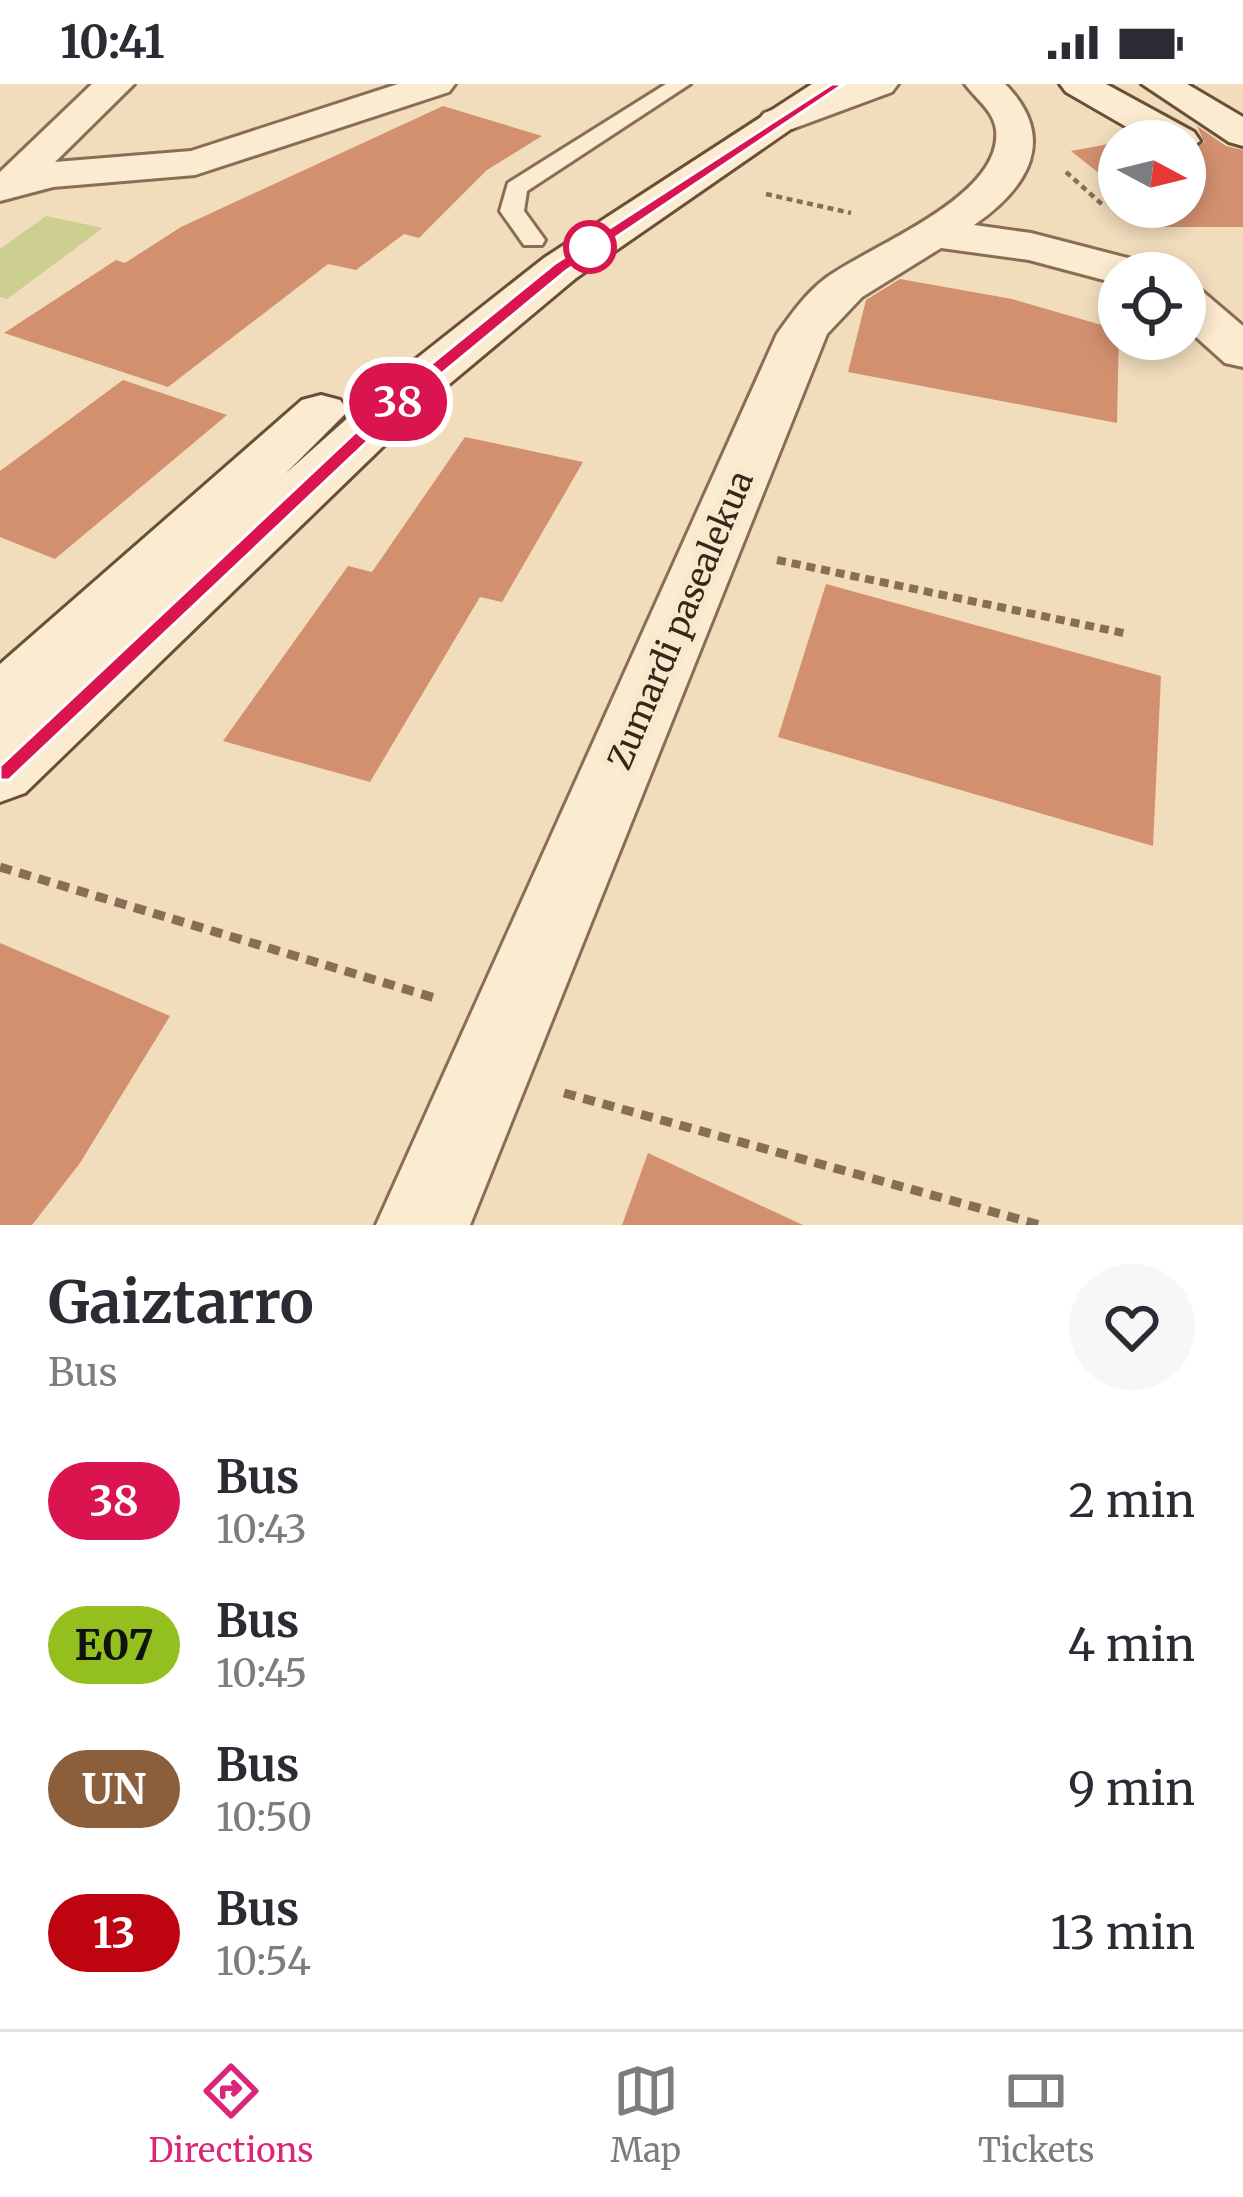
<!DOCTYPE html>
<html lang="en">
<head>
<meta charset="utf-8">
<style>
	:root { --surface:#fff; --page:#f7f7f7; --text:#2b2b33; --muted:#7c7c81; --line:#e1e1e2; --accent:#db2777 }
	body { margin:0; font-family:Merriweather,serif; background:var(--page); color:var(--text); height:100vh; display:flex; flex-direction:column; font-size:45px; white-space:nowrap }
	* { box-sizing:border-box; margin:0 }
	p { font-size:39px; color:var(--muted) }
	.icon { flex:none; width:66px; height:66px; fill:none; stroke:currentColor; stroke-width:2; stroke-linecap:round; stroke-linejoin:round }
	.map { position:relative; height:1141px; overflow:hidden }
	.sheet { display:flex; flex-direction:column; background:var(--surface); flex:1 }
	.sheet>* { flex:none }
	.badge { padding:0 24px; border-radius:39px; font-size:42px; line-height:78px }
	.needle { width:78px; rotate:97deg }
	.controls { position:absolute; left:1098px; top:36px; display:grid; gap:24px }
	.controls a { display:grid; place-items:center; width:108px; height:108px; border-radius:50%; background:var(--surface); box-shadow:0 6px 18px #0003; font-size:60px }
	.map>.badge { position:absolute; translate:-50% -50%; box-shadow:0 0 0 6px #fff }
	.round { display:grid; place-items:center; flex:none; width:126px; height:126px; border-radius:63px; background:var(--page) }
	.summary { display:flex; align-items:center; justify-content:space-between; height:204px; padding:0 48px }
	h1 { font-size:57px; font-weight:700; line-height:90px }
	ul { padding:0; list-style:none }
	li { display:flex; align-items:center; gap:36px; height:144px; padding:0 48px }
	li div { flex:1 }
	li b { display:block; font-size:45px }
	li em { font-style:normal }
	li .badge { min-width:132px; font-weight:700; text-align:center }
	.status { display:flex; justify-content:space-between; align-items:center; height:84px; padding:0 60px; background:var(--surface); direction:ltr }
	.status svg { height:33px; fill:currentColor }
	.menu { display:flex; justify-content:space-around; align-items:center; height:168px; border-top:3px solid var(--line); background:var(--surface); font-size:33px; color:var(--muted) }
	.menu a { display:grid; justify-items:center; gap:6px }
	.menu .on { color:var(--accent) }
	.map>svg:first-child { display:block }
</style>
</head>
<body>
<div class="status"><b>10:41</b><svg viewBox="0 0 49 12"><path d="M0 12V9h3v3zM5 12V6h3v6zM10 12V3h3v9zM15 12V0h3v12zM26 1h20v11H26zM47 4h2v5h-2z"/></svg></div>
<div class="map">
<svg width="1243" height="1141" viewBox="0 0 1243 1141">
	<rect width="100%" height="100%" fill="#f1ddbc"/>
	<!-- green -->
	<path fill="#cdcf90" d="M 46,132 L 103,144 L 7,215 L 0,213 L 0,165 Z"/>
	<!-- building -->
	<g fill="#d2906f">
		<path d="M 443,22 L 542,52 L 487,86 L 419,154 L 404,150 L 356,186 L 328,180 L 168,303 L 4,249 L 116,176 L 125,179 L 181,143 Z"/>
		<path d="M 1197,42 L 1226,62 L 1243,66 L 1243,143 L 1151,143 L 1137,123 L 1185,123 L 1185,72 L 1204,58 Z"/>
		<path d="M 1119,58 L 1119,105 L 1071,67 Z"/>
		<path d="M 900,195 L 1012,215 L 1119,246 L 1117,339 L 848,288 L 866,216 Z"/>
		<path d="M 123,296 L 227,331 L 55,475 L 0,453 L 0,387 Z"/>
		<path d="M 465,353 L 583,378 L 502,518 L 480,513 L 370,698 L 223,657 L 348,482 L 372,488 Z"/>
		<path d="M 826,500 L 1161,592 L 1153,762 L 778,653 Z"/>
		<path d="M 0,859 L 170,932 L 80,1079 L 32,1141 L 0,1141 Z"/>
		<path d="M 648,1069 L 803,1141 L 622,1141 Z"/>
	</g>
	<g fill="none" stroke-linecap="round" stroke-linejoin="round">
		<defs>
			<path id="lane" d="M 666,0 L 690,0 L 527,107 L 524,127 L 545,156 L 542,161 L 524,161 L 500,127 L 508,99 Z"/>
			<g id="street">
				<path d="M 92,0 L 134,0 L 55,78 L 191,67 L 398,0 L 455,0 L 449,8 L 195,91 L 53,103 L 0,117 L 0,88 Z"/>
				<path d="M 844,0 L 898,0 L 892,8 L 792,45 L 764,45 L 758,37 L 764,29 Z"/>
				<path d="M 965,0 L 1005,0 C 1058,54 1029,103 974,141 L 1031,149 L 1147,179 L 1153,189 L 1119,189 L 1119,200 L 1029,176 L 941,164 L 862,213 L 827,250 L 470,1141 L 376,1141 L 777,250 C 792,229 806,209 826,194 C 871,161 1003,113 996,46 C 994,27 976,15 965,0 Z"/>
				<path d="M 1185,203 L 1202,207 L 1243,242 L 1243,283 L 1225,279 L 1185,243 Z"/>
			</g>
			<g id="secondary">
				<path d="M 812,0 L 856,0 L 576,194 L 435,312 L 25,709 L 0,718 L 0,580 L 302,316 L 321,311 L 340,316 L 348,327 L 285,390 L 397,290 L 544,174 Z"/>
				<path d="M 1060,0 L 1106,0 L 1194,48 L 1200,57 L 1185,68 L 1185,57 L 1151,57 L 1066,8 Z"/>
				<path d="M 1142,0 L 1187,0 L 1243,33 L 1243,62 L 1229,58 Z"/>
			</g>
		</defs>
		<!-- lane casing -->
		<use href="#lane" stroke="#8a6d55" stroke-width="6"/>
		<!-- street casing -->
		<use href="#street" stroke="#8a6d55" stroke-width="6"/>
		<!-- secondary casing -->
		<use href="#secondary" stroke="#6b4e38" stroke-width="6"/>
		<!-- path-far2 -->
		<g stroke="#8a6d55" stroke-width="4.5" stroke-dasharray="6 4.5" stroke-linecap="butt">
			<path d="M 1066,88 L 1104,122"/>
			<path d="M 766,110 L 851,129"/>
		</g>
		<!-- path-far1 -->
		<path stroke="#8a6d55" stroke-width="8" stroke-dasharray="9 6" stroke-linecap="butt" d="M 777,476 L 1128,550"/>
		<!-- path -->
		<g stroke="#8a6d55" stroke-width="9" stroke-dasharray="12 8" stroke-linecap="butt">
			<path d="M 0,783 L 435,914"/>
			<path d="M 564,1009 L 1040,1141"/>
		</g>
		<!-- lane -->
		<use href="#lane" fill="#fbebd0" fill-rule="evenodd"/>
		<!-- street -->
		<use href="#street" fill="#fbebd0" fill-rule="evenodd"/>
		<!-- secondary -->
		<use href="#secondary" fill="#fbebd0" fill-rule="evenodd"/>
	</g>
	<!-- line -->
	<path fill="#da144f" stroke="#fff" stroke-width="3" d="M 832,0 L 844,0 L 566,187 L 423,305 L 9,696 L 0,696 L 0,682 L 410,297 L 554,180 Z"/>
	<!-- markers -->
	<circle fill="#fff" stroke="#da144f" stroke-width="6" cx="590" cy="163" r="24"/>
	<g text-anchor="middle" stroke-width="12" stroke-linejoin="round" paint-order="stroke">
		<!-- street labels -->
		<g font-size="33" fill="#38261b" stroke="#f8e8cc">
			<text transform="translate(680 536) rotate(-67)" y="12">Zumardi pasealekua</text>
		</g>
	</g>
</svg>
<div class="controls">
<a><svg class="needle" viewBox="-14 -14 28 28"><path d="M0-13l5 13h-10z" fill="#e53935"/><path d="M0 13l5-13h-10z" fill="#7c7c81"/></svg></a>
<a><svg class="icon" aria-label="locate" viewBox="0 0 24 24"><circle cx="12" cy="12" r="6"/><path d="M12 2v4M12 18v4M2 12h4M18 12h4"/></svg></a>
</div>
<b class="badge" style="left:398px;top:318px;background:#da144f;color:#fff">38</b>
</div>
<section class="sheet">
<div class="summary"><div><h1>Gaiztarro</h1><p>Bus</p></div><a class="round"><svg class="icon" aria-label="heart" viewBox="0 0 24 24"><path d="M12 20l-8-8c-3-5 5-10 8-4 3-6 11-1 8 4z"/></svg></a></div>
<ul>
<li><span class="badge" style="background:#da144f;color:#fff">38</span><div><b>Bus</b><p>10:43</p></div><em>2 min</em></li>
<li><span class="badge" style="background:#93c01f;color:#111">E07</span><div><b>Bus</b><p>10:45</p></div><em>4 min</em></li>
<li><span class="badge" style="background:#8b5e3c;color:#fff">UN</span><div><b>Bus</b><p>10:50</p></div><em>9 min</em></li>
<li><span class="badge" style="background:#bf0411;color:#fff">13</span><div><b>Bus</b><p>10:54</p></div><em>13 min</em></li>
</ul>
</section>
<nav class="menu">
<a class="on"><svg class="icon" aria-label="directions" viewBox="0 0 24 24"><path d="M12 3l9 9-9 9-9-9zM9 14v-3h6M13 9l2 2-2 2"/></svg>Directions</a>
<a><svg class="icon" aria-label="map" viewBox="0 0 24 24"><path d="M3 6l6-2 6 2 6-2v14l-6 2-6-2-6 2zM9 4v14M15 6v14"/></svg>Map</a>
<a><svg class="icon" aria-label="tickets" viewBox="0 0 24 24"><path d="M3 7h18v10H3zM15 7v10"/></svg>Tickets</a>
</nav>
</body>
</html>
